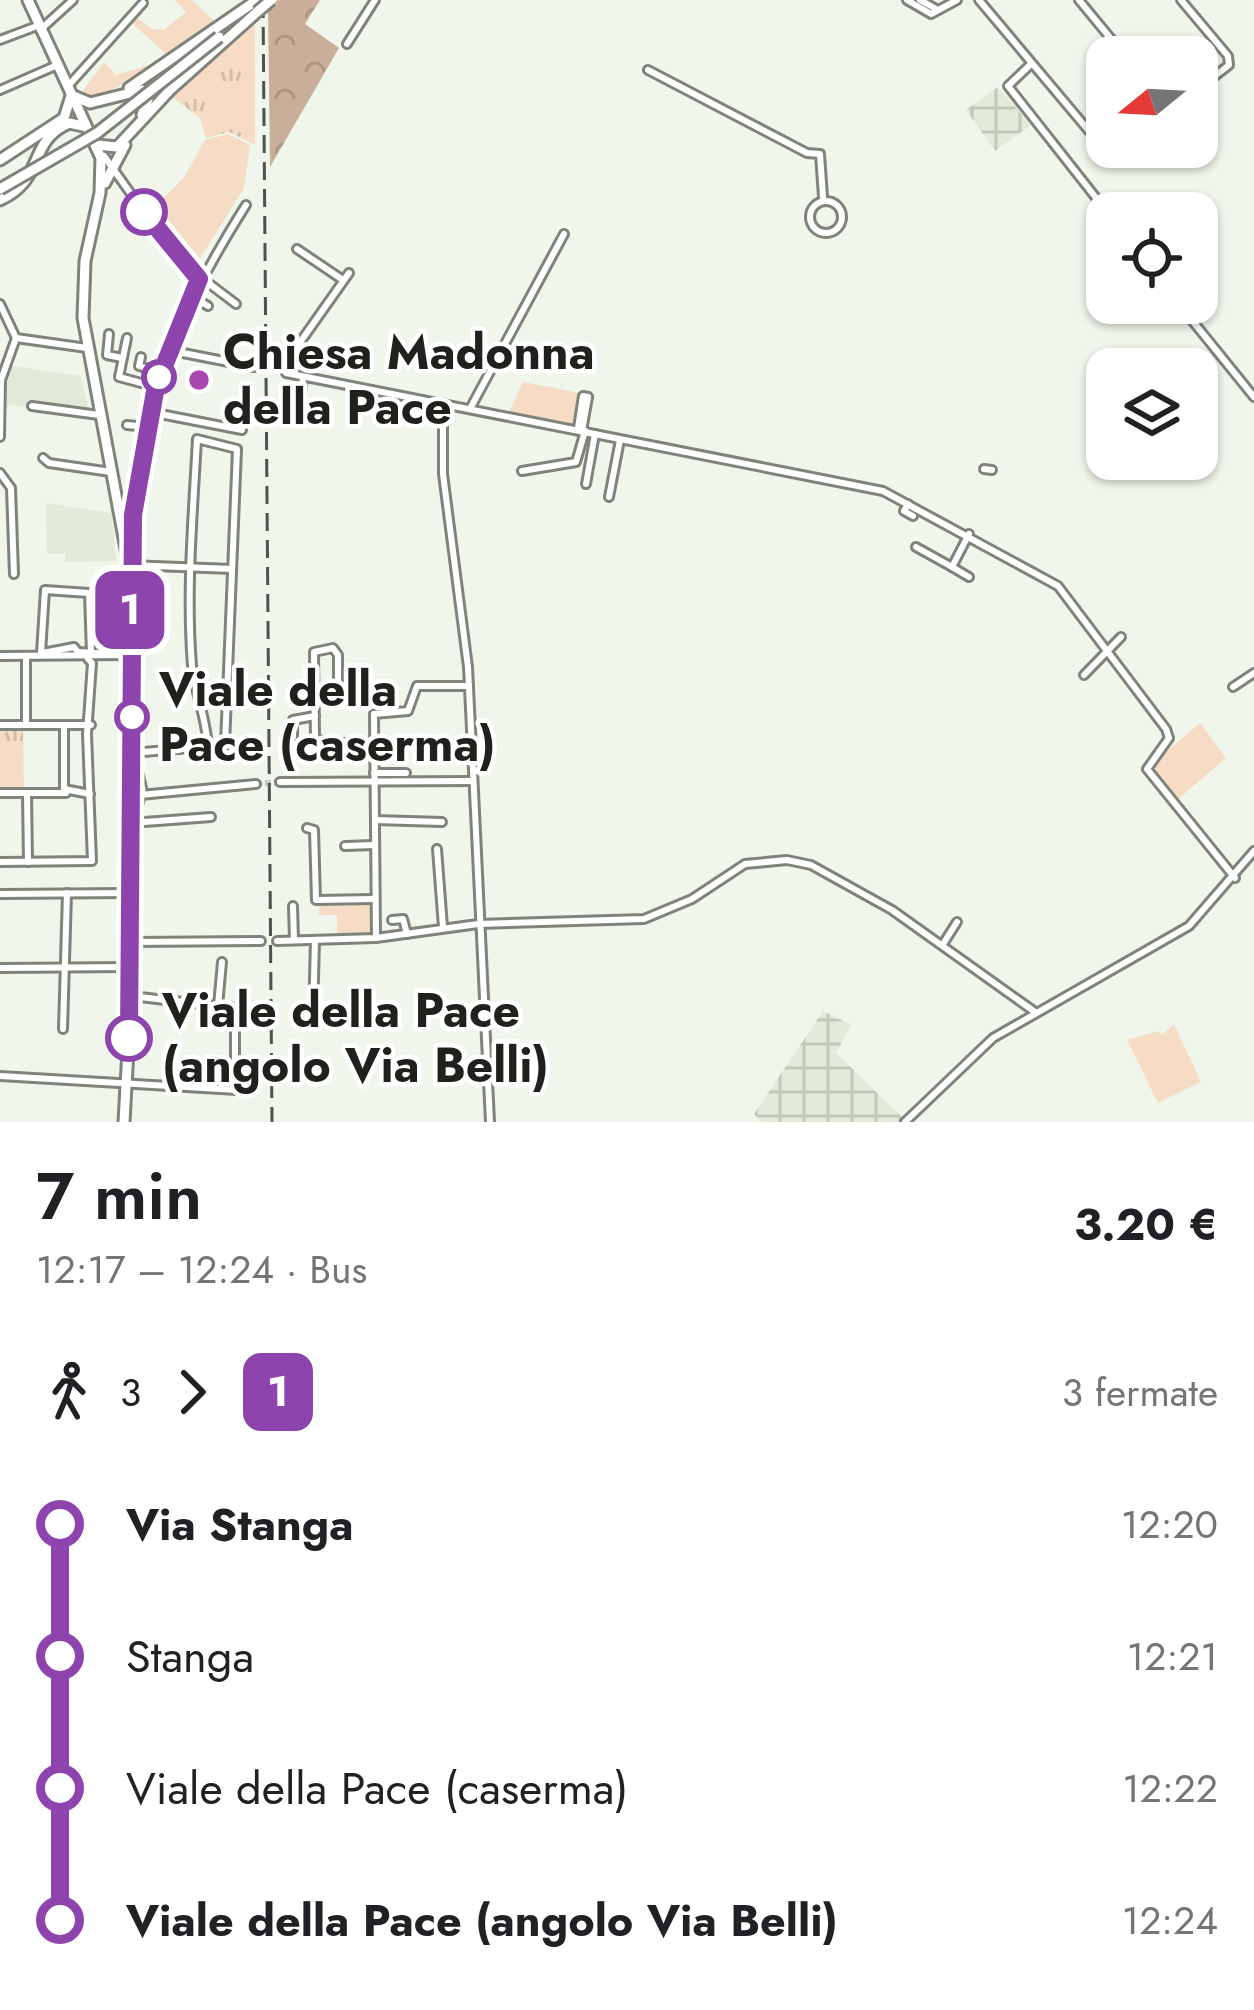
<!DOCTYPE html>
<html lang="it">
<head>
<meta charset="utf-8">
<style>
	:root { --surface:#fff; --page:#f6f6f6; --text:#202124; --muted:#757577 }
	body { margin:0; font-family:Jost,sans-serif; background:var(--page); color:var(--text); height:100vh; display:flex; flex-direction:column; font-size:45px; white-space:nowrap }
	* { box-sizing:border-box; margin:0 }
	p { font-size:39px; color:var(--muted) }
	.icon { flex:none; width:66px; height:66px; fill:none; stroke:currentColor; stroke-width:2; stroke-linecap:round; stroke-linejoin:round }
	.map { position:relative; height:1122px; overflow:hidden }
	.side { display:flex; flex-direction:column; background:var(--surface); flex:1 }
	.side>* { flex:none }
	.badge { padding:0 24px; border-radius:18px; font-size:42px; line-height:78px }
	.needle { width:78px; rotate:252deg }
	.buttons { position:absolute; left:1086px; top:36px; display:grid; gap:24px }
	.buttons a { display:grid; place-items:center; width:132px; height:132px; border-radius:24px; background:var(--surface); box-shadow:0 3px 9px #0004; font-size:60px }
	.map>.badge { position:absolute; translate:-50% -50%; box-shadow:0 0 0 6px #fff }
	.legs { display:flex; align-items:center; gap:18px; height:132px; padding:0 36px; font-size:39px }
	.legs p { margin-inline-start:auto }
	.summary { display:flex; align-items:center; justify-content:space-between; height:204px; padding:0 36px }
	h1 { font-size:66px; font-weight:600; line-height:90px }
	ul { padding:0 36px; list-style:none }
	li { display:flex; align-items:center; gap:42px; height:132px; font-size:45px }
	li i { display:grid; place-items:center; width:18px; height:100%; margin:0 15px; background:currentColor }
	li i::after { content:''; width:30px; height:30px; margin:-15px; border:9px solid; border-radius:50%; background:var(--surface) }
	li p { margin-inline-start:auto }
	li:first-child i { background:linear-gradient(#0000 50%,currentColor 0) }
	li:last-child i { background:linear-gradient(currentColor 50%,#0000 0) }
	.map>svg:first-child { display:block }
</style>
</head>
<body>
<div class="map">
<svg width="1254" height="1122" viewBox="0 0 1254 1122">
	<defs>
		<pattern id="industrial-grid" width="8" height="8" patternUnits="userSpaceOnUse" patternTransform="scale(3)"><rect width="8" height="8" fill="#e2ebd9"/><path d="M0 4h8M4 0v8" fill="none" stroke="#c1c9ba"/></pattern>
		<pattern id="grass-tufts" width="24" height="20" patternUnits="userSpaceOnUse" patternTransform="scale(3)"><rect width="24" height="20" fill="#f6dcc5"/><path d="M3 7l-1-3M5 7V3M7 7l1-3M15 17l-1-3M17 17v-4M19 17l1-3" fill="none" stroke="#d2bca9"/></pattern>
		<pattern id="forest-crowns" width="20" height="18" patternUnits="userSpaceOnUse" patternTransform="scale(3)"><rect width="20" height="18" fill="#c9af99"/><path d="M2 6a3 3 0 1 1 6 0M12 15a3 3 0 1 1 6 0" fill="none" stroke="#ac9683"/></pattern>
	</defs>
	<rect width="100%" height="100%" fill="#f0f6eb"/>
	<!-- built -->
	<g fill="#e2ebd9">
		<path d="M 7,365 L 81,376 L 90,414 L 5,405 Z"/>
		<path d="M 46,503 L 112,513 L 116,561 L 65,562 L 65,554 L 47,554 Z"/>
	</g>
	<!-- industrial -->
	<g fill="url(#industrial-grid)">
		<path d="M 998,87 L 1031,125 L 995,151 L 966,110 Z"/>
		<path d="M 823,1011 L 851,1025 L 836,1053 L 903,1118 L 900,1122 L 762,1122 L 754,1114 Z"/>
	</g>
	<!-- grass -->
	<g fill="url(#grass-tufts)">
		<path d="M 255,22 L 255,145 L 229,132 L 206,138 L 200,118 L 172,97 Z"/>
		<path d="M 0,728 L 23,728 L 24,792 L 0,792 Z"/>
	</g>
	<!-- forest -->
	<path fill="url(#forest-crowns)" d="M 278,0 L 320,0 L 305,24 L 339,48 L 270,167 L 268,8 Z"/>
	<!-- green -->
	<g fill="#f6dcc5">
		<path d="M 175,0 L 192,0 L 214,21 L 168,56 L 132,23 L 136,17 L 152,29 L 164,30 L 186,12 Z"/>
		<path d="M 161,61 L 99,98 L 80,95 L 104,62 L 116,75 Z"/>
		<path d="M 228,134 L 250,145 L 244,188 L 193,270 L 149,212 L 183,179 L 205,140 Z"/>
		<path d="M 523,382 L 581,393 L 576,426 L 509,413 Z"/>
		<path d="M 1200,723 L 1226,758 L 1177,800 L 1151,765 Z"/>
		<path d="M 372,902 L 373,933 L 337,933 L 337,915 L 319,915 L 319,903 Z"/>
		<path d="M 1174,1024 L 1201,1082 L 1158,1103 L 1127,1040 L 1158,1031 L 1162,1035 Z"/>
	</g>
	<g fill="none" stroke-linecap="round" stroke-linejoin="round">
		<!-- minor-tunnel -->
		<path stroke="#c6cbc2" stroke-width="6" stroke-dasharray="6 3" stroke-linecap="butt" d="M 256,784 L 280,782"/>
		<defs>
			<g id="minor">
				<path d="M 907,0 L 931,14 L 957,0"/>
				<path d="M 920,0 L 938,10"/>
				<path d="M 979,0 L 1110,156 L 1122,147"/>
				<path d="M 1079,0 L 1126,57"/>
				<path d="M 1181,0 L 1228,56 L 1229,65 L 1197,90"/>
				<path d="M 40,30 L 73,0"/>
				<path d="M 0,40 L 37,26"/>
				<path d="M 347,44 L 375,0"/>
				<path d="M 1031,64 L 1008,86 L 1108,213"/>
				<path d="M 648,70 L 807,153 L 820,154 L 823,197"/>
				<path d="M 69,85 L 143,3"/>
				<path d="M 0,90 L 55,66"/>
				<path d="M 104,156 L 178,260 L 236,304"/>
				<circle cx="826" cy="217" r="16"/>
				<path d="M 297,249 L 343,280"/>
				<path d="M 349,273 L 289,358 L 286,373 L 883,491 L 1058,586 L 1166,729 L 1169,738 L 1147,769 L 1235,878"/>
				<path d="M 191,296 L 208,306"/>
				<path d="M 1178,303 L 1254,397"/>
				<path d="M 0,304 L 16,338"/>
				<path d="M 109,334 L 107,355 L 122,358"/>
				<path d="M 16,338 L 87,348"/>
				<path d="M 127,338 L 119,377 L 156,387"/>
				<path d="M 168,350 L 254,367"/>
				<path d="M 141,357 L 139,366 L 149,369"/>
				<path d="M 303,377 L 300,407 L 312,409"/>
				<path d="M 443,403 L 443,474 L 468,667 L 490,1122"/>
				<path d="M 32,406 L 99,415"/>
				<path d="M 471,407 L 564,234"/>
				<path d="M 150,412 L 242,430"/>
				<path d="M 127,425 L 147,427"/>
				<path d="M 578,428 L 583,396 L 588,397"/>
				<path d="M 582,431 L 588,397"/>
				<path d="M 0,437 L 1,380 L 16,338"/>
				<path d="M 43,458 L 49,463 L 111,472"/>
				<path d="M 984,469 L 992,470"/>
				<path d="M 522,471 L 576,462 L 585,431"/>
				<path d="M 0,473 L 11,488 L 14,574"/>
				<path d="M 586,484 L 595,434"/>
				<path d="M 609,497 L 620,440"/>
				<path d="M 908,504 L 904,511 L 913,516"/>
				<path d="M 916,547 L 952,567 L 969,534"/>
				<path d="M 952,567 L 969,577"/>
				<path d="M 232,569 L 129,565 C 142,412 164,335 246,205"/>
				<path d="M 41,653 L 45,590 L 89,593 L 91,653"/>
				<path d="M 43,653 L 74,647 L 78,652 L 128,655"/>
				<path d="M 0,656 L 131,655"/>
				<path d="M 26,656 L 26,725"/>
				<path d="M 1084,675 L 1121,637"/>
				<path d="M 1233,687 L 1254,673"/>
				<path d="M 314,688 L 338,688 L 338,655 L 333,648 L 314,652 L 315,740 L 373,746"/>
				<path d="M 0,725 L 64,725"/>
				<path d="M 293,737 L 293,720 L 315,716"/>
				<path d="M 132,753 L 225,745 L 237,449 L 197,439 C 193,514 186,590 192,666 C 195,694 207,719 208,749"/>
				<path d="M 374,773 L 406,773"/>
				<path d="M 280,782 L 473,781"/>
				<path d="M 0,793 L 66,793"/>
				<path d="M 27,793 L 28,862"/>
				<path d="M 90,794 L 64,789 L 64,725 L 91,725"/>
				<path d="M 140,795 L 256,784"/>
				<path d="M 375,820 L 442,822"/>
				<path d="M 131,823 L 211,817"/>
				<path d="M 307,828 L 314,830 L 316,900 L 374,899"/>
				<path d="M 345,846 L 374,845"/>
				<path d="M 437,849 L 443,927"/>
				<path d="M 0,862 L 92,861 L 87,734 L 92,663 L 88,659"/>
				<path d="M 0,894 L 130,893"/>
				<path d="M 293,906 L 294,940"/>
				<path d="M 392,920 L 403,919 L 407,934"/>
				<path d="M 376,936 L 374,714 L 408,711 L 417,686 L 469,686"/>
				<path d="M 277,941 L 376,938 L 478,924 L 644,919 L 692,899 L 745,864 L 787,860 L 811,865 L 892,910 L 1035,1012"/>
				<path d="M 131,942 L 261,941"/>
				<path d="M 943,944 L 957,922"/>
				<path d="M 0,968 L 131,967"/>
				<path d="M 131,996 L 235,1008 L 235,1064"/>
				<path d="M 218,1006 L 222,962"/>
				<path d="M 313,1018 L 315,940"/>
				<path d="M 63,1029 L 67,893"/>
				<path d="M 0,1076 L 237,1090"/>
				<path d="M 905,1122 L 993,1038 L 1189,926 L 1254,851"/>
			</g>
			<g id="major">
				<path d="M 28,0 L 101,158 L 100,193 L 85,261 L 83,318 L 129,565 L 132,753 L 141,790 L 131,823"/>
				<path d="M 129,88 L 257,0"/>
				<path d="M 71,95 L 90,103 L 142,90 L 148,99 L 142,115"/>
				<path d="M 97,145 L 117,147 L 170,90 L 257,12"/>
				<path d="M 0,160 L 64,118 L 70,99"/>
				<path d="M 105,183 L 125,145"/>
				<path d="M 0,200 C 46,179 27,141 69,123 L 83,126"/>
				<path d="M 124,1122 L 131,996 L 131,770"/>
			</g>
		</defs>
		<!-- minor casing -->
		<use href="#minor" stroke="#7f847a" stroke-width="12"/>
		<!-- major casing -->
		<use href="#major" stroke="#7f847a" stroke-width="15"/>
		<!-- minor -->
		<use href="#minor" stroke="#fff" stroke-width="6"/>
		<!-- major -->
		<use href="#major" stroke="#fff" stroke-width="9"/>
		<!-- rail -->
		<path stroke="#4f514c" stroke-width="3" stroke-dasharray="18 9" stroke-linecap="butt" d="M 263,0 L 272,1122"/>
		<defs>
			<g id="major-bridge">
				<path d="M 257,12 L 271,0"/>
				<path d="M 0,189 L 97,133 L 219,37"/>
			</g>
		</defs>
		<!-- major-bridge casing -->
		<use href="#major-bridge" stroke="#7f847a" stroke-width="15" stroke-linecap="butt"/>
		<!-- major-bridge -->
		<use href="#major-bridge" stroke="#fff" stroke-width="9"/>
	</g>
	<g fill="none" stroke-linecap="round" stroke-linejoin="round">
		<defs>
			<path id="line-1" d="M 129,1038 L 133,515 L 156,386 L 199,279 L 144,212"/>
		</defs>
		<!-- line-1 casing -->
		<use href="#line-1" stroke="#fff" stroke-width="27"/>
		<!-- line-1 -->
		<use href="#line-1" stroke="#8e44ad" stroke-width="18"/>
	</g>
	<!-- markers -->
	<g fill="#fff" stroke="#8e44ad" stroke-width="6">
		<circle cx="144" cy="212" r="21"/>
		<circle cx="159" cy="377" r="15"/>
		<circle cx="132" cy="717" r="15"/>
		<circle cx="129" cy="1038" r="21"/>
	</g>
	<circle fill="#a646ae" stroke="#fff" stroke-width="4.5" cx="199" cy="380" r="12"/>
	<g text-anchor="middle" stroke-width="9" stroke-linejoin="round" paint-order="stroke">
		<!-- poi labels -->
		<g font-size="48" font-weight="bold" fill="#1f211d" stroke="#fff" text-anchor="start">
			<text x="223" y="369">Chiesa Madonna<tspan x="223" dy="55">della Pace</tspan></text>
		</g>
		<!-- stop labels -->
		<g font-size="48" font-weight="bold" fill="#1f211d" stroke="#fff" text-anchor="start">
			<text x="159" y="706">Viale della<tspan x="159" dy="55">Pace (caserma)</tspan></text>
			<text x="162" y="1027">Viale della Pace<tspan x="162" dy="55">(angolo Via Belli)</tspan></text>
		</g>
	</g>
</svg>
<div class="buttons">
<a><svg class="needle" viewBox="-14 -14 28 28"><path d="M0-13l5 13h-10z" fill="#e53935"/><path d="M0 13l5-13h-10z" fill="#757577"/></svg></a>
<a><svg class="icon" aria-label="locate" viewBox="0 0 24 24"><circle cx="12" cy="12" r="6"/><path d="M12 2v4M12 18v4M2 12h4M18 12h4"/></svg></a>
<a><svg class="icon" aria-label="layers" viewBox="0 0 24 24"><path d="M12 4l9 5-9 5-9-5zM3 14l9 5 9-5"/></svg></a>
</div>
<b class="badge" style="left:130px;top:610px;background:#8e44ad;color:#fff">1</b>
</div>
<section class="side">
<div class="summary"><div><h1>7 min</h1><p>12:17 – 12:24 · Bus</p></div><b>3.20 €</b></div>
<div class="legs"><svg class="icon" aria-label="walk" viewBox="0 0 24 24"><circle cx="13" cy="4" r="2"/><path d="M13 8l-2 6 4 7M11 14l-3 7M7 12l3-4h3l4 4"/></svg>3<svg class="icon" aria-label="forward" viewBox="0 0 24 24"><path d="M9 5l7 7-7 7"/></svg><b class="badge" style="background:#8e44ad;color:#fff">1</b><p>3 fermate</p></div>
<ul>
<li><i style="color:#8e44ad"></i><b>Via Stanga</b><p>12:20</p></li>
<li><i style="color:#8e44ad"></i><span>Stanga</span><p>12:21</p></li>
<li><i style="color:#8e44ad"></i><span>Viale della Pace (caserma)</span><p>12:22</p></li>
<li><i style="color:#8e44ad"></i><b>Viale della Pace (angolo Via Belli)</b><p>12:24</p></li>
</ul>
</section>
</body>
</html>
